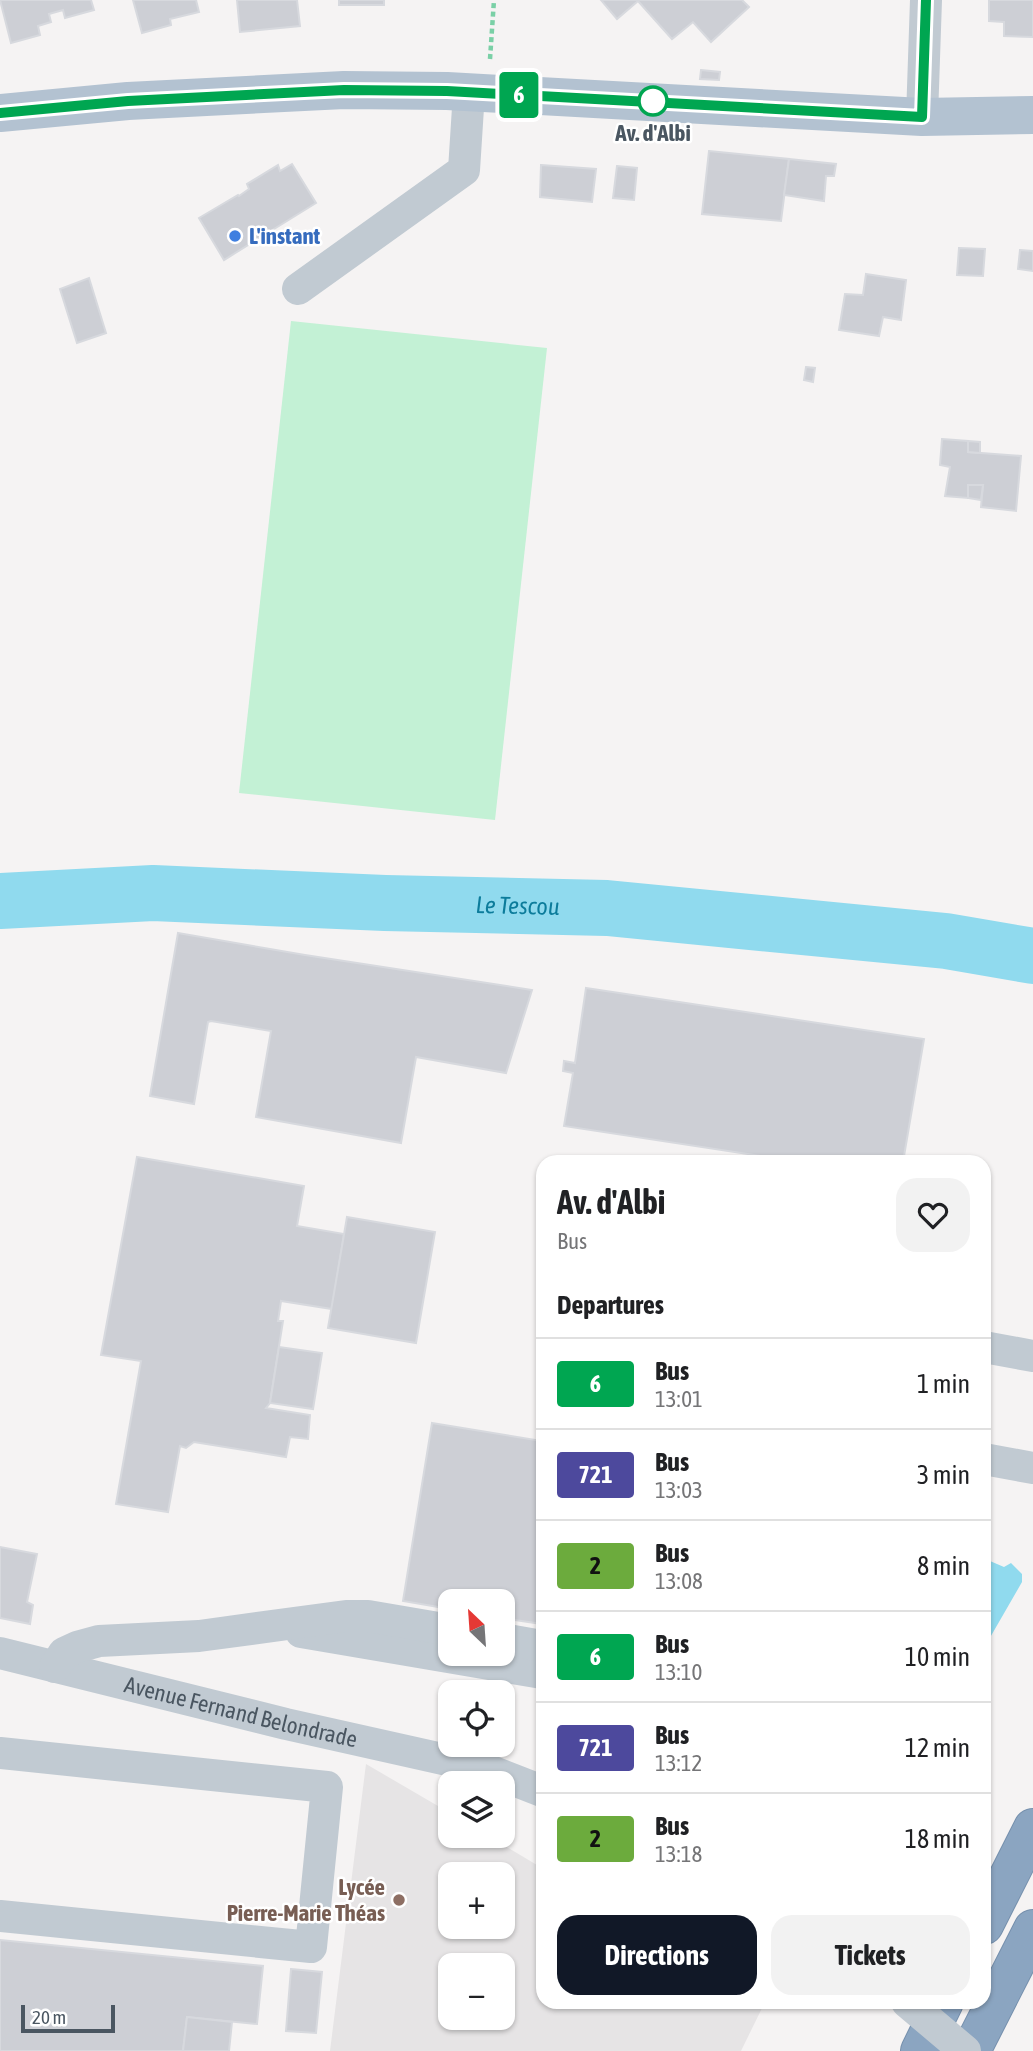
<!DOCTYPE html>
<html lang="en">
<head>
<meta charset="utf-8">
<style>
	:root { --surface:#fff; --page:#f2f2f2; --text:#202124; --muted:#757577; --line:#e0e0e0; --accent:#111827 }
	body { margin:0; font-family:"Asap Condensed",sans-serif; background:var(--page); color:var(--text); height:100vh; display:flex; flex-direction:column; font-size:26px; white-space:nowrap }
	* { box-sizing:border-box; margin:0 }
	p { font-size:23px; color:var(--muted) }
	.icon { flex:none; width:38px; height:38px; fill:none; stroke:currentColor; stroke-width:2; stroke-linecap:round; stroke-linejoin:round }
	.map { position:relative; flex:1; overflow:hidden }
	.side { position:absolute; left:536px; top:1155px; width:455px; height:854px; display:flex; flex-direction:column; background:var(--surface); border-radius:21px; box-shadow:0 2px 5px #0004 }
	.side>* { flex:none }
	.badge { padding:0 14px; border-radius:5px; font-size:24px; line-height:46px }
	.needle { width:46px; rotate:335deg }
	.buttons { position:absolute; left:438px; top:1589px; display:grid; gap:14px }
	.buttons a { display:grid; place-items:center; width:77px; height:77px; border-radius:14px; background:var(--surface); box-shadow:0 2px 5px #0004; font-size:35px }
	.scale { position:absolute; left:21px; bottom:18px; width:94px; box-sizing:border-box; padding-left:7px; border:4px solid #4a5661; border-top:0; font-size:19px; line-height:24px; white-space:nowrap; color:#4a5661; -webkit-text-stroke:5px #fff; paint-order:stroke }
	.map>.badge { position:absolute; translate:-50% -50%; box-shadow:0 0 0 4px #fff }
	h2 { padding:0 21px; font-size:26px; line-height:63px }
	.round { display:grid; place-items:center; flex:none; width:74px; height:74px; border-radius:21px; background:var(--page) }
	.summary { display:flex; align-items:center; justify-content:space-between; height:119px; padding:0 21px }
	h1 { font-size:33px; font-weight:700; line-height:52px }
	.action { display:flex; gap:14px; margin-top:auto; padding:14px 21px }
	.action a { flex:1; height:80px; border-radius:21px; background:var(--accent); color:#fff; font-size:28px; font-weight:700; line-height:80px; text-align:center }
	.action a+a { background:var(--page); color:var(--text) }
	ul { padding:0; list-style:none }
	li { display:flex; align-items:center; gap:21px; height:91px; padding:0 21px; border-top:2px solid var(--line) }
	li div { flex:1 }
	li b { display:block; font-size:26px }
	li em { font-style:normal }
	li .badge { min-width:77px; font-weight:700; text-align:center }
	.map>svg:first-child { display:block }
</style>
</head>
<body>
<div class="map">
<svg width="1033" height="2051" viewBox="0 0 1033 2051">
	<rect width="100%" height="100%" fill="#f5f3f3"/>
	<!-- education -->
	<path fill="#e6e4e5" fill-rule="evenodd" d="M 366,1764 L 450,1813 L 450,1836 L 488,1836 L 542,1868 L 542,2002 L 765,2002 L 741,2051 L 330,2051 ZM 450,1874 L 502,1874 L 502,1927 L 450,1927 ZM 450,1965 L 502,1965 L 502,2018 L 450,2018 Z"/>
	<!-- green -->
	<path fill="#c3f1d5" d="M 291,321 L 547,348 L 495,820 L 239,793 Z"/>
	<!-- water -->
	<path fill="#90daee" d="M 984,1546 L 988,1549 L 990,1561 L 1004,1567 L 1011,1563 L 1022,1574 L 1022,1582 L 984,1648 Z"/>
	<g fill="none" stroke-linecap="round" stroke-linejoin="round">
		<!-- river -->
		<path stroke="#90daee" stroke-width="56" id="s1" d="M 0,901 L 153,893 L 385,903 L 607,908 L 946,941 L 1033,956"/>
	</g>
	<!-- building -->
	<g fill="#cdcfd5" stroke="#d7d9de" stroke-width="2">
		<path d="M 0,0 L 91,0 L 94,10 L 65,18 L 63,10 L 49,14 L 51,22 L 38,26 L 40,35 L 11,43 Z"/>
		<path d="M 133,0 L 196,0 L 199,12 L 170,19 L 171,25 L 142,33 Z"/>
		<path d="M 237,0 L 297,0 L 300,26 L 240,32 Z"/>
		<rect x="339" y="0" width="45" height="5"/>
		<path d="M 601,0 L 742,0 L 749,7 L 711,42 L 693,22 L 672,39 L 638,1 L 617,19 Z"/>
		<path d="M 989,0 L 1033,0 L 1033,37 L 1004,36 L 1004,22 L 989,21 Z"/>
		<path d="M 701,70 L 720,72 L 719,80 L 700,79 Z"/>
		<path d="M 709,151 L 789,159 L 781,221 L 702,214 Z"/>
		<path d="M 789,159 L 836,164 L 834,176 L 826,176 L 824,201 L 784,195 Z"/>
		<path d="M 292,164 L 316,203 L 224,260 L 199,218 L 238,195 L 239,196 L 249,189 L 247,184 L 278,165 L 280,171 Z"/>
		<path d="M 541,165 L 596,169 L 592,202 L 540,197 Z"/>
		<path d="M 617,166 L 637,168 L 634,200 L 613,198 Z"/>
		<path d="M 959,248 L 985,249 L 983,276 L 957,275 Z"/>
		<path d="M 1020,250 L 1033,251 L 1033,271 L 1018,269 Z"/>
		<path d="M 866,274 L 906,280 L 901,320 L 883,317 L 879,336 L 839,330 L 845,294 L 863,295 Z"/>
		<path d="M 89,278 L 106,333 L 77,343 L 60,289 Z"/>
		<path d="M 806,367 L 815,368 L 813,382 L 804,380 Z"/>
		<path d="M 942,439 L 968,441 L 968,452 L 1021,456 L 1016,511 L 981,507 L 983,485 L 968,485 L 968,498 L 945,496 L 950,467 L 940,465 Z"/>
		<path d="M 968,441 L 980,442 L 980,453 L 968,452 Z"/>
		<path d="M 968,485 L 983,485 L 981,500 L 968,498 Z"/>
		<path d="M 178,933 L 305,955 L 532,990 L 506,1073 L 416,1057 L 401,1143 L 256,1117 L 271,1031 L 211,1021 L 208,1022 L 194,1104 L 150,1096 Z"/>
		<path d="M 586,988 L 924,1039 L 903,1162 L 800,1162 L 564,1126 L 573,1073 L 563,1071 L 564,1061 L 575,1063 Z"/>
		<path d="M 137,1157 L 304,1186 L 297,1226 L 344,1234 L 332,1309 L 281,1301 L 278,1321 L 283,1321 L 270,1403 L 266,1408 L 310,1415 L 308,1439 L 290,1437 L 286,1457 L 194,1442 L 186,1448 L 180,1446 L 168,1512 L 116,1504 L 141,1361 L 101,1355 Z"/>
		<path d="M 347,1217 L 435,1232 L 416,1343 L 328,1328 Z"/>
		<path d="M 279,1347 L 322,1353 L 313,1409 L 270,1403 Z"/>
		<path d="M 432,1423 L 542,1441 L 542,1624 L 502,1618 L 502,1601 L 450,1601 L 450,1609 L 403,1601 Z"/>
		<path d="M 0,1547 L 37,1554 L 27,1602 L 33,1605 L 30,1624 L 0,1618 Z"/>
		<path d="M 0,1940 L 263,1966 L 257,2024 L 187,2017 L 183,2051 L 0,2051 Z"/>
		<path d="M 291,1969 L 322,1972 L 316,2033 L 286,2031 Z"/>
		<path d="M 187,2017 L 232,2022 L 229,2051 L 183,2051 Z"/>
	</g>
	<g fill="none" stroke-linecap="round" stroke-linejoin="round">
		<defs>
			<g id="highway">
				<path d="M 984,1925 L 1033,1828"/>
				<path d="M 920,2051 L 944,2002"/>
				<path d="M 971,2051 L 1033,1929"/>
			</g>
		</defs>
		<!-- highway casing -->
		<use href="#highway" stroke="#7690ad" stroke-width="40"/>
		<!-- path -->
		<path stroke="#7ad0a6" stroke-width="4.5" stroke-dasharray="5 3.5" stroke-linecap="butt" d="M 490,59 L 494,0"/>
		<!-- minor -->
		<g stroke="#c1cad2" stroke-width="32">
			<path d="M 922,117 L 926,0"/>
			<path d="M 298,289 L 464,170 L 469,92"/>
			<path d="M 984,1347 L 1033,1356"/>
			<path d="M 984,1459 L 1033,1468"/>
			<path d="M 301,1632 L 542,1673"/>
			<path d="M 502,1639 L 542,1646"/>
			<path id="s2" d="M 0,1653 L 286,1724 L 483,1768 L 542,1791"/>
			<path d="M 55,1667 L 64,1653 L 77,1647 L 99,1641 L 199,1636 L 346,1616 L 368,1616 L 450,1630"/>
			<path d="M 0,1753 L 327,1787 L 311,1947 L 0,1916"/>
		</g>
		<!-- major -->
		<path stroke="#b3c2d1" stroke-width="38" d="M 0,113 L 128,101 L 344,90 L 447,91 L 922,117 L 1033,115"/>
		<!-- highway -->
		<use href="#highway" stroke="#8ba5c1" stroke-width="38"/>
		<!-- minor-bridge -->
		<path stroke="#c1cad2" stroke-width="32" d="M 907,2002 L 965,2051"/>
	</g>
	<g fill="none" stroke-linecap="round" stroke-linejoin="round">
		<defs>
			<path id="line" d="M 0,113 L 128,101 L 344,90 L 447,91 L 922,117 L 926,0"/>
		</defs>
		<!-- line casing -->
		<use href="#line" stroke="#fff" stroke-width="16"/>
		<!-- line -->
		<use href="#line" stroke="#00a651" stroke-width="10"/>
	</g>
	<!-- markers -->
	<circle fill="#fff" stroke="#00a651" stroke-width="3.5" cx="653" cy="101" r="14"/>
	<circle fill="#3f7fe0" stroke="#fff" stroke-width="2.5" cx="235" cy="236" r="7"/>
	<circle fill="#8d6e63" stroke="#fff" stroke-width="2.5" cx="399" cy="1900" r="7"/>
	<g text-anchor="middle" stroke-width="5" stroke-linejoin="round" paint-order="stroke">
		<!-- stop labels -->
		<g font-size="23" font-weight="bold" fill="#4a5661" stroke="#fff">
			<text x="653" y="141">Av. d'Albi</text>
		</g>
		<!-- shop labels -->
		<g font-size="23" font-weight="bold" fill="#366cbe" stroke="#fff" text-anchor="start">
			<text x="249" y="244">L'instant</text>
		</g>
		<!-- street labels -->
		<g font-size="23" fill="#4a5661" stroke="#fff">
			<text dy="8" stroke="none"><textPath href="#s2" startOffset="248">Avenue Fernand Belondrade</textPath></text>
		</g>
		<!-- education labels -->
		<g font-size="23" font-weight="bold" fill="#785e54" stroke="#fff" text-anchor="end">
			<text x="385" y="1895">Lycée<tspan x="385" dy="26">Pierre-Marie Théas</tspan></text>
		</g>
		<!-- water labels -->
		<g font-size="24" font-style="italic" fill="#0c7c9b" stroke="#fff">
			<text dy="8" stroke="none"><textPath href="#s1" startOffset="518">Le Tescou</textPath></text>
		</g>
	</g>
</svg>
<div class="buttons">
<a><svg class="needle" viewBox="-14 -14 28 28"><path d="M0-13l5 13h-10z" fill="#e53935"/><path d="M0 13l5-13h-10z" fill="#757577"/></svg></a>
<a><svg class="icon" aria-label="locate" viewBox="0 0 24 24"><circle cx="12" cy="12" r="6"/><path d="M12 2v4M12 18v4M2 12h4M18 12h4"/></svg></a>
<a><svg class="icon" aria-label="layers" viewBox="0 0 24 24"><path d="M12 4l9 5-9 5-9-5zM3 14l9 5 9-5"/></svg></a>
<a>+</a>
<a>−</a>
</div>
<div class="scale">20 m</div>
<b class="badge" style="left:519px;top:95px;background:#00a651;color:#fff">6</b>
<section class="side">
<div class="summary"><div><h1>Av. d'Albi</h1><p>Bus</p></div><a class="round"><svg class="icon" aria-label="heart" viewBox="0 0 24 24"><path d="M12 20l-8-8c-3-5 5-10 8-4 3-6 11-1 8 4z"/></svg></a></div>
<h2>Departures</h2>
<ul>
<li><span class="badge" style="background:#00a651;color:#fff">6</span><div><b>Bus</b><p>13:01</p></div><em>1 min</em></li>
<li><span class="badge" style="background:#4d499d;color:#fff">721</span><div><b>Bus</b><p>13:03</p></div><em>3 min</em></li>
<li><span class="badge" style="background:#6cab3d;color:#111">2</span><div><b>Bus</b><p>13:08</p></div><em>8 min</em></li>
<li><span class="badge" style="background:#00a651;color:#fff">6</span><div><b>Bus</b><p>13:10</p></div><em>10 min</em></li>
<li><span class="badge" style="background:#4d499d;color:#fff">721</span><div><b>Bus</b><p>13:12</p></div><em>12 min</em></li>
<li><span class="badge" style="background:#6cab3d;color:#111">2</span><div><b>Bus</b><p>13:18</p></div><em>18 min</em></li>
</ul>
<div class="action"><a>Directions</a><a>Tickets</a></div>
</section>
</div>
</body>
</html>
